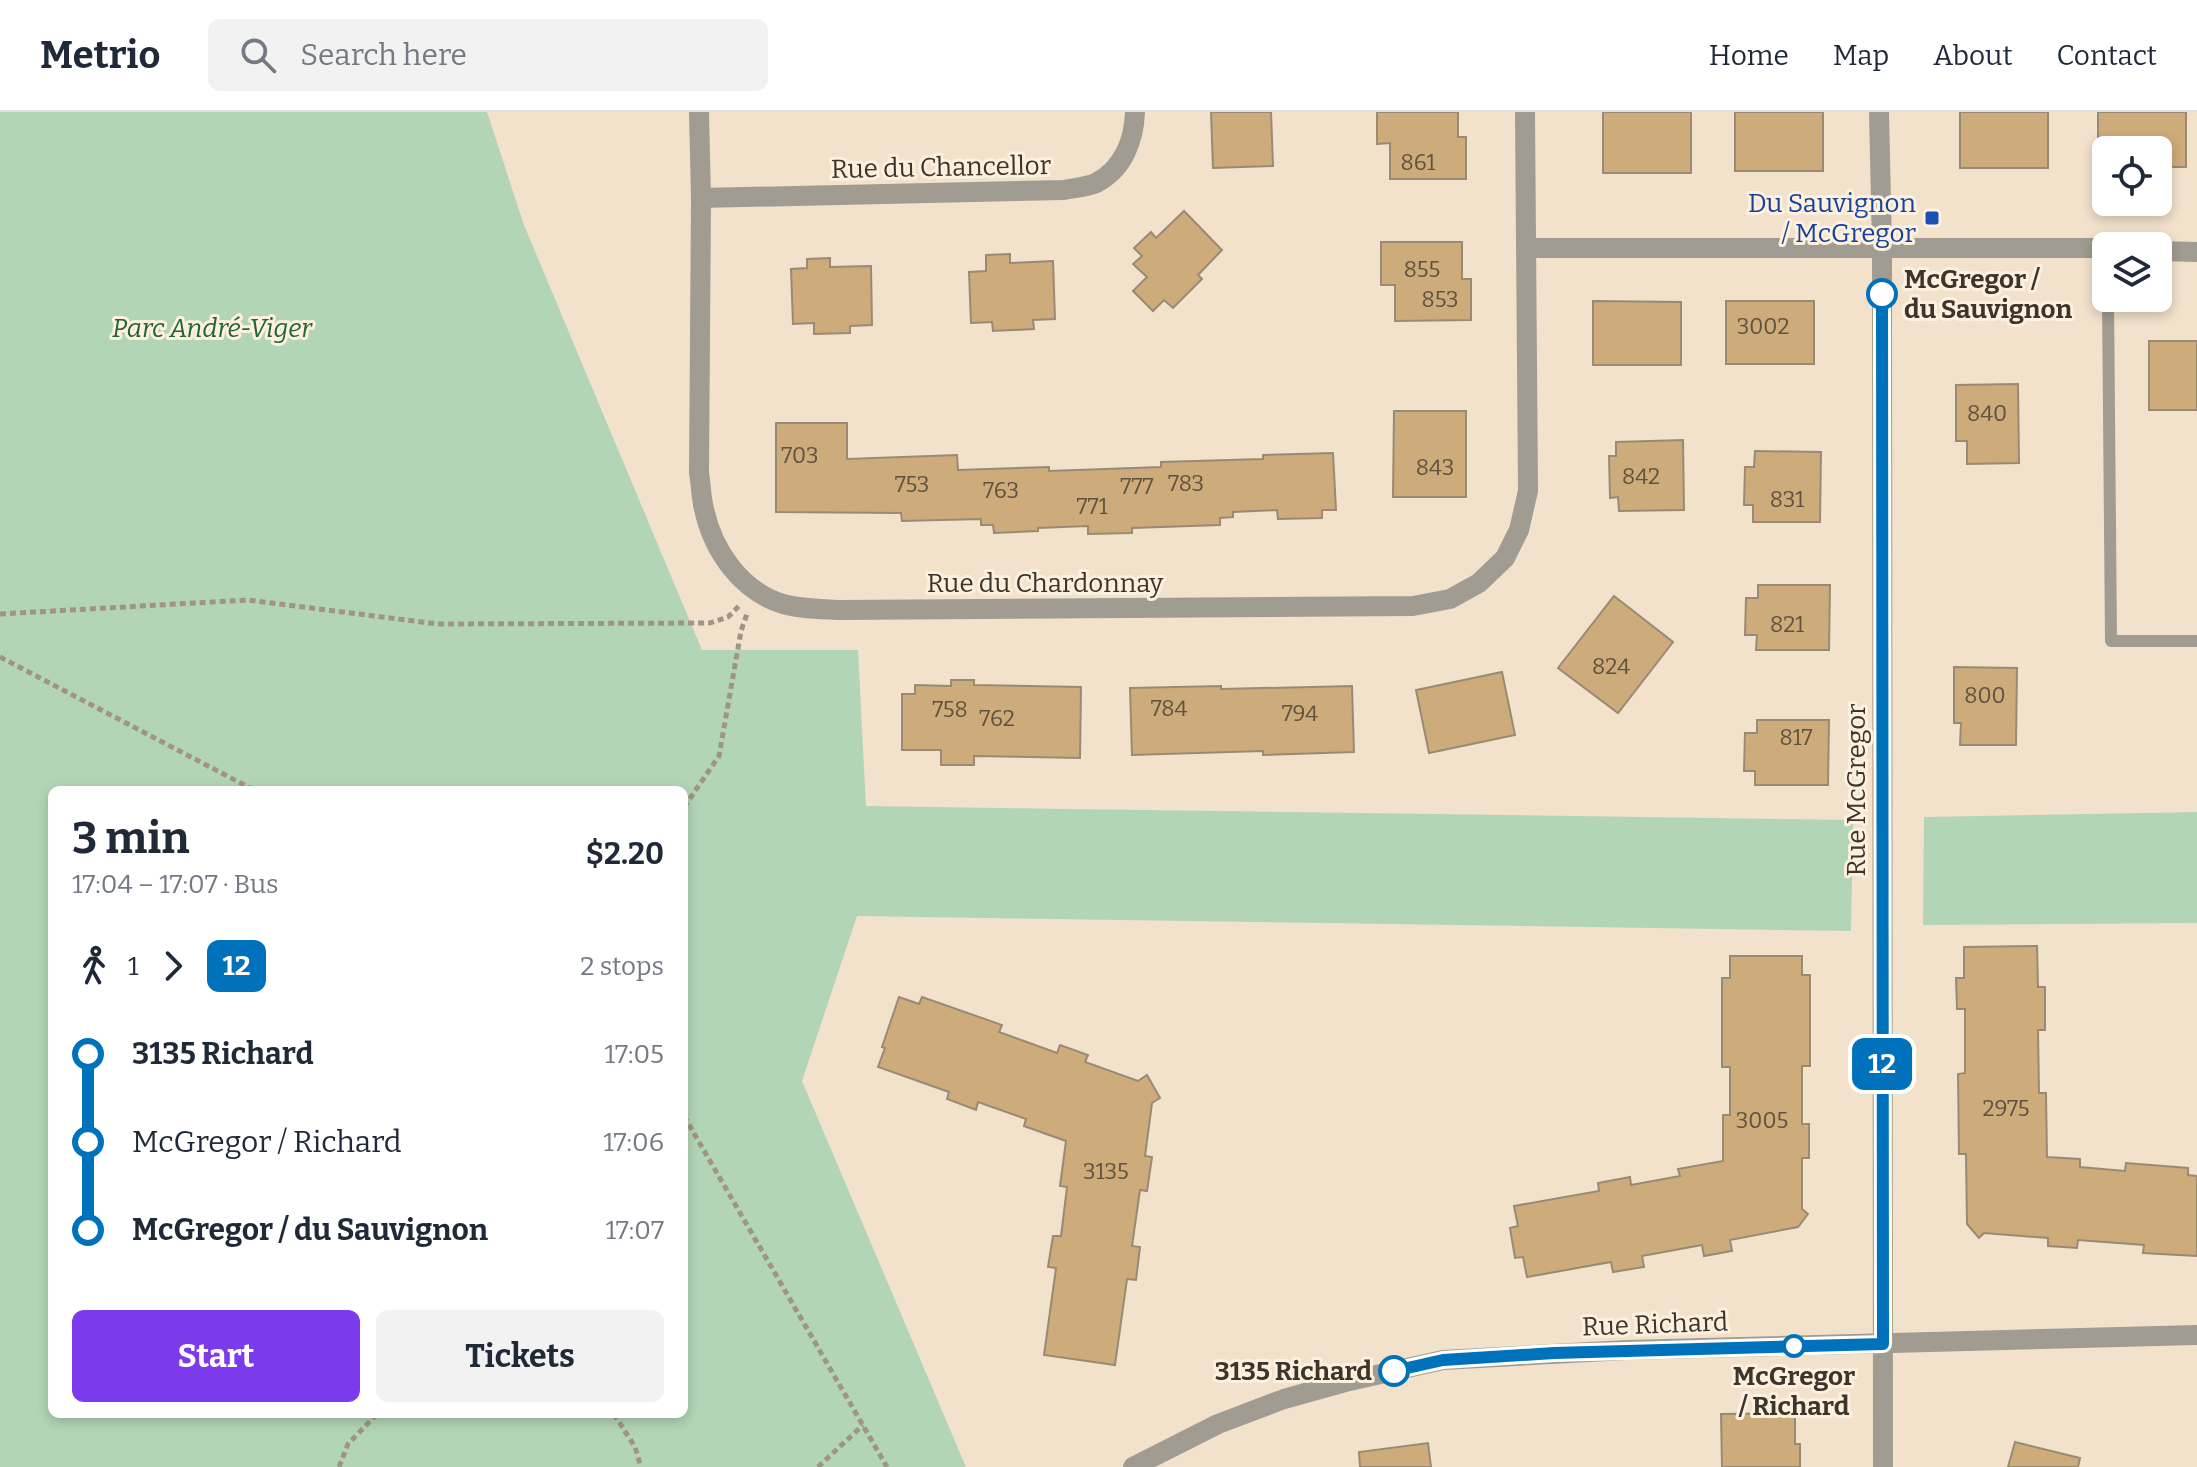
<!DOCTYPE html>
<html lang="en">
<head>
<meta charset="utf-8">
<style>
	:root { --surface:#fff; --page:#f2f2f3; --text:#1f2937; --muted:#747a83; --line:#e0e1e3; --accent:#7c3aed }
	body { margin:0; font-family:Bitter,serif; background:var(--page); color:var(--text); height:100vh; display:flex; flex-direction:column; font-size:30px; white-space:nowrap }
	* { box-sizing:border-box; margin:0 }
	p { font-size:26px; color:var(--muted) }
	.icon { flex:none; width:44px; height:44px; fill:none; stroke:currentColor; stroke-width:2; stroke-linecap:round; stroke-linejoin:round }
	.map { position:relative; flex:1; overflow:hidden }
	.details { position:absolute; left:48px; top:674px; width:640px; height:632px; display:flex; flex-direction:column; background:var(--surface); border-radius:12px; box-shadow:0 4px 12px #0003 }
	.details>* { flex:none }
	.badge { padding:0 16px; border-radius:12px; font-size:28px; line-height:52px }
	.buttons { position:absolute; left:2092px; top:24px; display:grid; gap:16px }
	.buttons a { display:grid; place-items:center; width:80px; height:80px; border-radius:12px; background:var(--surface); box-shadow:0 4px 12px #0003; font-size:40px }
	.map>.badge { position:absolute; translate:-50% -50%; box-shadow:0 0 0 4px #fff }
	.legs { display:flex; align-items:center; gap:12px; height:88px; padding:0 24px; font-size:26px }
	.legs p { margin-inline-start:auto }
	.head { display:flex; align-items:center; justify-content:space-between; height:136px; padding:0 24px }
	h1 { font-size:44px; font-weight:700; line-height:60px }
	.button { display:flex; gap:16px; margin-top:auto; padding:16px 24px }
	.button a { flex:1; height:92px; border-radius:12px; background:var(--accent); color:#fff; font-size:32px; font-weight:700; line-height:92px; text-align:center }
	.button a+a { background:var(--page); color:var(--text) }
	ul { padding:0 24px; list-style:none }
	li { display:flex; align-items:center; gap:28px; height:88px; font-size:30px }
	li i { display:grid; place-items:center; width:12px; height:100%; margin:0 10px; background:currentColor }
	li i::after { content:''; width:20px; height:20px; margin:-10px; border:6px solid; border-radius:50%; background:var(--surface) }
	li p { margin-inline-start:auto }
	li:first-child i { background:linear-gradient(#0000 50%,currentColor 0) }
	li:last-child i { background:linear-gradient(currentColor 50%,#0000 0) }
	header { display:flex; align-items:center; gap:48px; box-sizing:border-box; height:112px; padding:0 40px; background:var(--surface); border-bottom:2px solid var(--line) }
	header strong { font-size:38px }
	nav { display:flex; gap:44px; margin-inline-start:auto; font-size:28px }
	.search { width:560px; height:72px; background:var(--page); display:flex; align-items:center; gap:20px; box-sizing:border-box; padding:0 28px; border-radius:12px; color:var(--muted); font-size:30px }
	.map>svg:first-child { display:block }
</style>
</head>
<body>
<header>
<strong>Metrio</strong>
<div class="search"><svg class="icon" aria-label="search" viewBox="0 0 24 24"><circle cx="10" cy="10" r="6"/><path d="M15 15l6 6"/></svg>Search here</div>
<nav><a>Home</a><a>Map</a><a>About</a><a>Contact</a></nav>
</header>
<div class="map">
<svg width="2197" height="1355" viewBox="0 0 2197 1355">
	<rect width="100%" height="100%" fill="#f2e2cc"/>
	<!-- green -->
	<g fill="#b3d5b7" fill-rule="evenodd">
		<path d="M 0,0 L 487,0 L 524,113 L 702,538 L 858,538 L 866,694 L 1853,708 L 1851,819 L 857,804 L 802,969 L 966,1355 L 0,1355 ZM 52,678 L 684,678 L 684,1302 L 52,1302 Z"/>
		<path d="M 2197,700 L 2197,811 L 1923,813 L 1924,705 Z"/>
	</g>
	<!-- building -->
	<g fill="#cdab7a" stroke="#998a76" stroke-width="2">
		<path d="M 1211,0 L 1271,0 L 1273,54 L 1213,56 Z"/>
		<path d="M 1377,0 L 1458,0 L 1458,25 L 1466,25 L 1466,67 L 1390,67 L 1390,31 L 1377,32 Z"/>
		<rect x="1603" y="0" width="88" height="61"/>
		<rect x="1735" y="0" width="88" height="59"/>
		<rect x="1960" y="0" width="88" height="56"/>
		<path d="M 2098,0 L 2186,0 L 2186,55 L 2158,55 L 2158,38 L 2098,38 Z"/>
		<path d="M 1184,99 L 1222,138 L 1198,163 L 1202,167 L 1173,196 L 1164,188 L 1153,199 L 1133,179 L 1147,165 L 1133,152 L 1142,144 L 1134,136 L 1151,120 L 1156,126 Z"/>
		<path d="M 1381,130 L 1462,130 L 1462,167 L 1471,167 L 1471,208 L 1395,209 L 1395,173 L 1381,173 Z"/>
		<path d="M 1010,142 L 1010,151 L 1053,149 L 1055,207 L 1033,208 L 1034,217 L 993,219 L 992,210 L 971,211 L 969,160 L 986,159 L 986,143 Z"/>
		<path d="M 830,146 L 830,155 L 871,154 L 872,213 L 850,214 L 850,221 L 814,222 L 814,211 L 793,212 L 791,157 L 807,156 L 807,147 Z"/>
		<path d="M 1593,189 L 1681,190 L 1681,253 L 1593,253 Z"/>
		<rect x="1726" y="189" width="88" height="63"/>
		<rect x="2149" y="229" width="48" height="69"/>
		<path d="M 2018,272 L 2019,351 L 1967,352 L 1967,329 L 1956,329 L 1956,273 Z"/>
		<path d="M 1394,299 L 1466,299 L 1466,385 L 1393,385 Z"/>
		<path d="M 776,311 L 847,311 L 847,347 L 957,343 L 958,358 L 1049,355 L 1049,359 L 1161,355 L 1161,350 L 1263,347 L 1263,343 L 1333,341 L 1336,398 L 1322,398 L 1322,406 L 1278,407 L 1277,398 L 1233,400 L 1233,405 L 1220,406 L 1220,413 L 1132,416 L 1132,421 L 1088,422 L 1088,414 L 1038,416 L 1038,419 L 994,421 L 993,413 L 981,413 L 981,407 L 902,409 L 901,401 L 776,400 Z"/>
		<path d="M 1683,328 L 1684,398 L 1619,399 L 1618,385 L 1610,386 L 1609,344 L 1616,344 L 1616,330 Z"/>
		<path d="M 1755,339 L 1821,340 L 1820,410 L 1753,410 L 1753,393 L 1744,393 L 1745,355 L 1754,355 Z"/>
		<path d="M 1758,473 L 1830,473 L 1829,538 L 1756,538 L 1757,523 L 1745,523 L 1746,486 L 1758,486 Z"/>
		<path d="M 1614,484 L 1673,530 L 1618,601 L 1558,556 Z"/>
		<path d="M 1954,555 L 2017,556 L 2016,633 L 1960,633 L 1961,611 L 1954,611 Z"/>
		<path d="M 1502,560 L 1515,623 L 1429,641 L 1416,578 Z"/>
		<path d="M 951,568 L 974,568 L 974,573 L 1081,575 L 1080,646 L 974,644 L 974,653 L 941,653 L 941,638 L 902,638 L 902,582 L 915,582 L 915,573 L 951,574 Z"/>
		<path d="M 1221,574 L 1221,577 L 1352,574 L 1354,640 L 1263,643 L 1263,639 L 1132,643 L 1130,576 Z"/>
		<path d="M 1757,608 L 1829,608 L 1828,673 L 1755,673 L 1755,659 L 1744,659 L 1745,621 L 1757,621 Z"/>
		<path d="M 2037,834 L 2038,875 L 2045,875 L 2045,918 L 2038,918 L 2039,981 L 2046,981 L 2047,1045 L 2080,1047 L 2080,1055 L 2125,1059 L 2126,1051 L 2188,1056 L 2188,1063 L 2197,1064 L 2197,1144 L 2143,1141 L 2144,1133 L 2078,1128 L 2077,1136 L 2048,1134 L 2048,1126 L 1984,1121 L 1979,1126 L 1967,1112 L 1966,1042 L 1959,1042 L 1958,962 L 1965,961 L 1965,897 L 1957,897 L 1956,866 L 1964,866 L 1964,835 Z"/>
		<path d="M 1730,844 L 1802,844 L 1802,863 L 1810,863 L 1810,954 L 1802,954 L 1802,1012 L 1809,1012 L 1809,1046 L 1802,1046 L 1802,1097 L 1808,1102 L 1798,1115 L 1730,1128 L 1732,1139 L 1704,1144 L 1702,1133 L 1642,1144 L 1644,1155 L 1613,1160 L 1611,1150 L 1527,1165 L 1523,1145 L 1515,1146 L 1510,1116 L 1518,1114 L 1514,1094 L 1599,1079 L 1598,1071 L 1630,1065 L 1631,1073 L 1680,1064 L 1678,1057 L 1723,1049 L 1723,1003 L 1730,1003 L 1730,955 L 1722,955 L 1722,866 L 1730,866 Z"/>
		<path d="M 899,885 L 919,892 L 922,885 L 1002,913 L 999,920 L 1057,941 L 1060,933 L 1088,943 L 1085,950 L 1138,969 L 1147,963 L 1160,986 L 1152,991 L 1145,1044 L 1152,1045 L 1147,1079 L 1140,1078 L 1132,1134 L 1140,1135 L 1136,1168 L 1127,1167 L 1115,1253 L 1044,1243 L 1056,1156 L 1048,1155 L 1053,1124 L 1061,1124 L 1067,1075 L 1060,1074 L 1066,1029 L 1024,1014 L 1026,1007 L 978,990 L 976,998 L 947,987 L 949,980 L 878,955 L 885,936 L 882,935 Z"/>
		<path d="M 1795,1301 L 1795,1332 L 1800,1332 L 1800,1355 L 1722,1355 L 1721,1302 Z"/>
		<path d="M 2015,1330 L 2080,1346 L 2078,1355 L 2008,1355 Z"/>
		<path d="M 1428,1331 L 1431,1355 L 1360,1355 L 1359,1340 Z"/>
	</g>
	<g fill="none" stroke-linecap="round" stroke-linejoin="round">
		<!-- path -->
		<g stroke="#a09484" stroke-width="5" stroke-dasharray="6 4" stroke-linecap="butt">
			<path d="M 0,502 L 248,488 L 438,512 L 710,511 L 728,505 L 740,493"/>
			<path d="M 0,545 L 254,678"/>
			<path d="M 684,695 L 719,644 L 741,519 L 748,499"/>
			<path d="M 684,1004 L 887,1355"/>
			<path d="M 614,1302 L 635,1335 L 641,1355"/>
			<path d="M 339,1355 L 348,1332 L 377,1302"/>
			<path d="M 818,1355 L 863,1313"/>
		</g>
		<!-- lane -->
		<path stroke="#a09c92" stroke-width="12" d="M 2108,186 L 2111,529 L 2197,529"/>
		<!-- street -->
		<g stroke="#a09c92" stroke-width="20">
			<path d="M 699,0 L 701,86 L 699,360 C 701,373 701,385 704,397 C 713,439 741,479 783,492 C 801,497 820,497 838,498 L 1413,494 L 1450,487 L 1479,471 L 1505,446 L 1519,418 L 1528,379 L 1525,0"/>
			<path d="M 1879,0 L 1882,135 L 1883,1355"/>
			<path d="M 701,86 L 1064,78 C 1074,76 1087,75 1096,71 C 1123,57 1134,29 1135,0"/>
			<path d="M 1527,136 L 2106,136"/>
			<path d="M 2158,139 L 2197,140"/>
			<path d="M 1133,1355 L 1218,1312 L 1284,1287 L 1345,1270 L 1443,1248 L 1627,1238 L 2197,1223"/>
		</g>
	</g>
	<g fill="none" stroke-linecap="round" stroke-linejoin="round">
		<defs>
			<path id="line-1" d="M 1394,1259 L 1443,1248 L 1554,1241 L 1883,1232 L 1882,182"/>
		</defs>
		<!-- line-1 casing -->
		<use href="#line-1" stroke="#fff" stroke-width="18"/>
		<!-- line-1 -->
		<use href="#line-1" stroke="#0072bc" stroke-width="12"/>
	</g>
	<!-- markers -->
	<rect fill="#1a4fb4" stroke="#fdf0de" stroke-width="3" x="1924" y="98" width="16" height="16" rx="4"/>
	<g fill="#fff" stroke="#0072bc" stroke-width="4">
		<circle cx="1882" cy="182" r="14"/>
		<circle cx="1794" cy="1234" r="10"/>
		<circle cx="1394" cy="1259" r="14"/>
	</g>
	<g text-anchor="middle" stroke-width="6" stroke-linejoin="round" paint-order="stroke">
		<!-- number labels -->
		<g font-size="22" fill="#605240">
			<text x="1418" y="58">861</text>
			<text x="1422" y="165">855</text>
			<text x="1440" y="195">853</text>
			<text x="1763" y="222">3002</text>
			<text x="1987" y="309">840</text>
			<text x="800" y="351">703</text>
			<text x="1435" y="363">843</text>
			<text x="1641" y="372">842</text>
			<text x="1186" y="379">783</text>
			<text x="912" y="380">753</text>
			<text x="1137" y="382">777</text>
			<text x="1001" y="386">763</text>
			<text x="1787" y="395">831</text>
			<text x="1092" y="402">771</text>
			<text x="1787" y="520">821</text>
			<text x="1611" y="562">824</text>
			<text x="1985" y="591">800</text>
			<text x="1169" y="604">784</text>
			<text x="950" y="605">758</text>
			<text x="1300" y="609">794</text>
			<text x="997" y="614">762</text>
			<text x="1796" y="633">817</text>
			<text x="2006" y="1004">2975</text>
			<text x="1762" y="1016">3005</text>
			<text x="1106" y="1067">3135</text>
		</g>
		<!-- street labels -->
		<g font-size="26" fill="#3b352c" stroke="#fdf0de">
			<text transform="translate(941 55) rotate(-1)" y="9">Rue du Chancellor</text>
			<text x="1045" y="480">Rue du Chardonnay</text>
			<text transform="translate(1856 678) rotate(-90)" y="9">Rue McGregor</text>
			<text transform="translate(1655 1212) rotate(-2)" y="9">Rue Richard</text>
		</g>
		<!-- transit labels -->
		<g font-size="26" fill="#164399" stroke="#fdf0de" text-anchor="end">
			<text x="1916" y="100">Du Sauvignon<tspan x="1916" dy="30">/ McGregor</tspan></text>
		</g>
		<!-- stop labels -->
		<g font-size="26" font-weight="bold" fill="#3b352c" stroke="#fdf0de" text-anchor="start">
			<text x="1904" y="176">McGregor /<tspan x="1904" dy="30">du Sauvignon</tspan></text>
			<text x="1372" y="1268" text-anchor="end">3135 Richard</text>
			<text x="1794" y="1273" text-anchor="middle">McGregor<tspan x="1794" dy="30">/ Richard</tspan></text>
		</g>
		<!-- park labels -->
		<g font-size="26" font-style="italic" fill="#206432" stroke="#fdf0de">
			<text x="212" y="225">Parc André-Viger</text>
		</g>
	</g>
</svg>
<div class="buttons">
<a><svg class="icon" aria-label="locate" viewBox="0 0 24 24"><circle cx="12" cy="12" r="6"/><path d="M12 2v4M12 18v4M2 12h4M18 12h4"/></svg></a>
<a><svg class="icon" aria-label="layers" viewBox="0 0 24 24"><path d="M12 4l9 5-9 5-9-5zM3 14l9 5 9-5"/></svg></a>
</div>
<b class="badge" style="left:1882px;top:952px;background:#0072bc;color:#fff">12</b>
<section class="details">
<div class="head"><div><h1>3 min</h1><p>17:04 – 17:07 · Bus</p></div><b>$2.20</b></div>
<div class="legs"><svg class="icon" aria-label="walk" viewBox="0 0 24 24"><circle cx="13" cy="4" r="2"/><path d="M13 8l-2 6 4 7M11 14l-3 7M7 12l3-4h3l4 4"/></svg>1<svg class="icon" aria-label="forward" viewBox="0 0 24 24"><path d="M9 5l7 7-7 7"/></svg><b class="badge" style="background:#0072bc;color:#fff">12</b><p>2 stops</p></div>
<ul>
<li><i style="color:#0072bc"></i><b>3135 Richard</b><p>17:05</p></li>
<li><i style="color:#0072bc"></i><span>McGregor / Richard</span><p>17:06</p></li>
<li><i style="color:#0072bc"></i><b>McGregor / du Sauvignon</b><p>17:07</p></li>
</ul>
<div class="button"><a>Start</a><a>Tickets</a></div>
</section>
</div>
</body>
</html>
